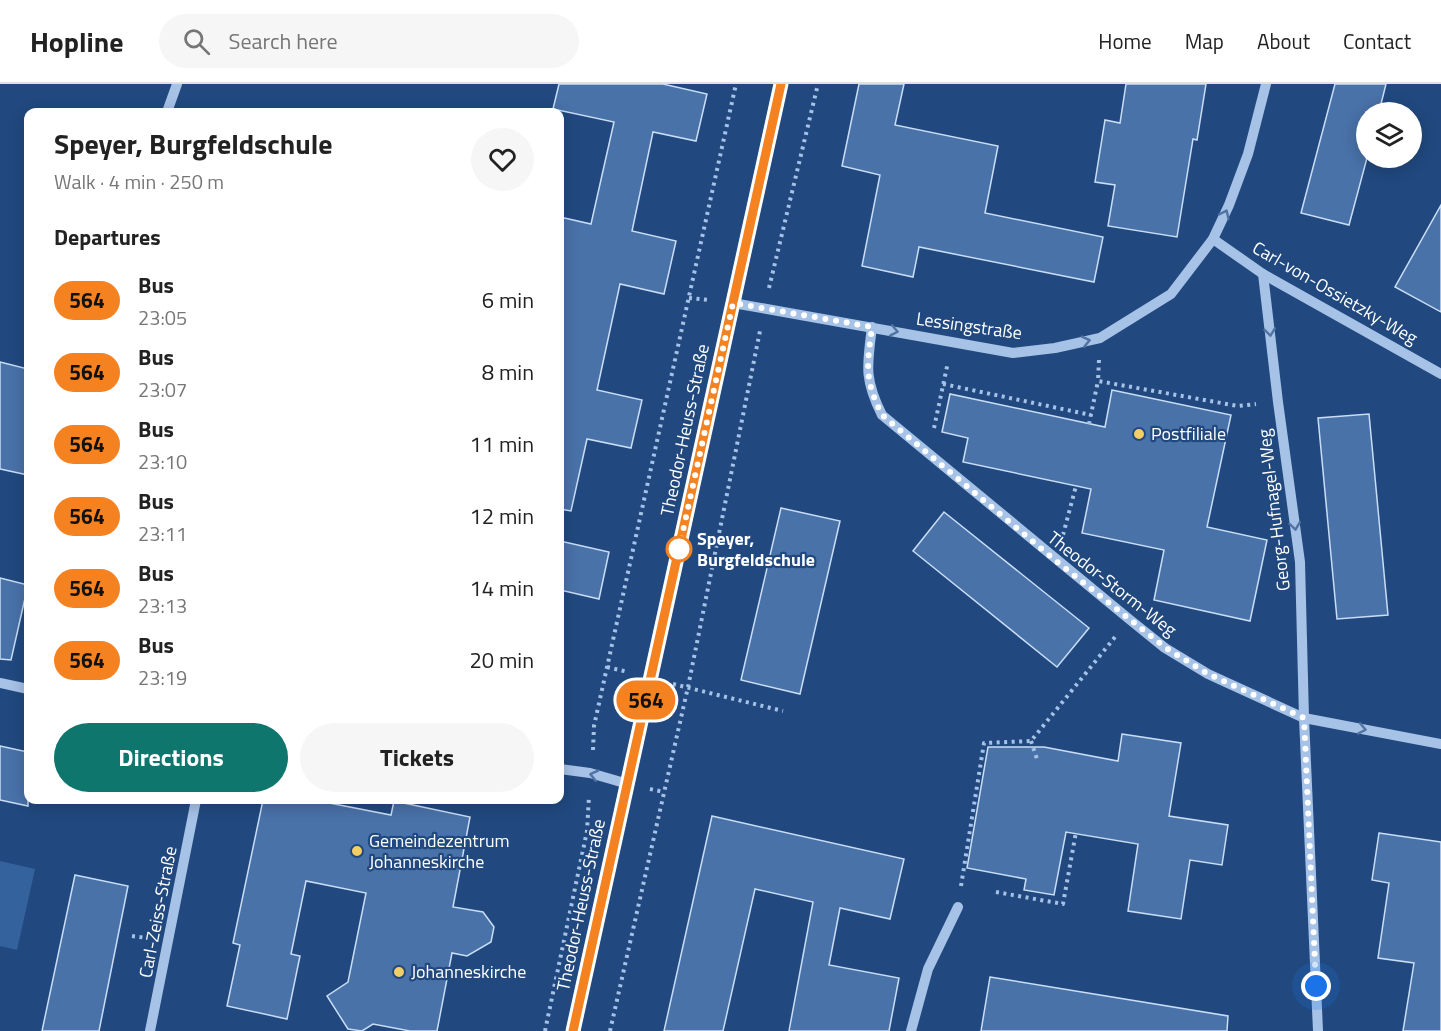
<!DOCTYPE html>
<html lang="en">
<head>
<meta charset="utf-8">
<style>
	:root { --surface:#fff; --page:#f6f6f6; --text:#222; --muted:#767676; --line:#e0e0e0; --accent:#0f766e }
	body { margin:0; font-family:"Titillium Web",sans-serif; background:var(--page); color:var(--text); height:100vh; display:flex; flex-direction:column; font-size:22px; white-space:nowrap }
	* { box-sizing:border-box; margin:0 }
	p { font-size:20px; color:var(--muted) }
	.icon { flex:none; width:33px; height:33px; fill:none; stroke:currentColor; stroke-width:2; stroke-linecap:round; stroke-linejoin:round }
	.map { position:relative; flex:1; overflow:hidden }
	.side { position:absolute; left:24px; top:24px; width:540px; height:696px; display:flex; flex-direction:column; background:var(--surface); border-radius:12px; box-shadow:0 3px 15px #0003 }
	.side>* { flex:none }
	.badge { padding:0 12px; border-radius:20px; font-size:21px; line-height:39px }
	.tools { position:absolute; left:1356px; top:18px; display:grid; gap:12px }
	.tools a { display:grid; place-items:center; width:66px; height:66px; border-radius:50%; background:var(--surface); box-shadow:0 3px 15px #0003; font-size:30px }
	.you { position:absolute; width:30px; height:30px; margin:-15px; border:4px solid #fff; border-radius:50%; background:#1a73e8; box-shadow:0 0 0 9px #1a73e833 }
	.map>.badge { position:absolute; translate:-50% -50%; box-shadow:0 0 0 3px #fff }
	h2 { padding:0 30px; font-size:22px; line-height:54px }
	.round { display:grid; place-items:center; flex:none; width:63px; height:63px; border-radius:32px; background:var(--page) }
	.head { display:flex; align-items:center; justify-content:space-between; height:102px; padding:0 30px }
	h1 { font-size:28px; font-weight:700; line-height:45px }
	.primary-button { display:flex; gap:12px; margin-top:auto; padding:12px 30px }
	.primary-button a { flex:1; height:69px; border-radius:36px; background:var(--accent); color:#fff; font-size:24px; font-weight:700; line-height:69px; text-align:center }
	.primary-button a+a { background:var(--page); color:var(--text) }
	ul { padding:0; list-style:none }
	li { display:flex; align-items:center; gap:18px; height:72px; padding:0 30px }
	li div { flex:1 }
	li b { display:block; font-size:22px }
	li em { font-style:normal }
	li .badge { min-width:66px; font-weight:700; text-align:center }
	header { display:flex; align-items:center; gap:36px; box-sizing:border-box; height:84px; padding:0 30px; background:var(--surface); border-bottom:2px solid var(--line) }
	header strong { font-size:28px }
	nav { display:flex; gap:33px; margin-inline-start:auto; font-size:21px }
	.search { width:420px; height:54px; background:var(--page); display:flex; align-items:center; gap:15px; box-sizing:border-box; padding:0 21px; border-radius:33px; color:var(--muted); font-size:22px }
	.map>svg:first-child { display:block }
</style>
</head>
<body>
<header>
<strong>Hopline</strong>
<div class="search"><svg class="icon" aria-label="search" viewBox="0 0 24 24"><circle cx="10" cy="10" r="6"/><path d="M15 15l6 6"/></svg>Search here</div>
<nav><a>Home</a><a>Map</a><a>About</a><a>Contact</a></nav>
</header>
<div class="map">
<svg width="1441" height="947" viewBox="0 0 1441 947">
	<rect width="100%" height="100%" fill="#21497f"/>
	<!-- green -->
	<path fill="#34629d" d="M 0,777 L 35,785 L 17,866 L 0,862 Z"/>
	<!-- building -->
	<g fill="#4972a9" stroke="#c9ddf6" stroke-width="1.5">
		<path d="M 559,0 L 663,0 L 707,10 L 696,57 L 653,48 L 632,147 L 676,157 L 664,210 L 620,200 L 597,306 L 642,316 L 631,364 L 587,355 L 571,427 L 560,425 L 560,133 L 591,140 L 614,38 L 553,25 Z"/>
		<path d="M 859,0 L 904,0 L 895,41 L 998,62 L 985,129 L 1103,153 L 1094,198 L 919,163 L 913,193 L 862,182 L 880,91 L 842,82 Z"/>
		<path d="M 1126,0 L 1206,0 L 1197,56 L 1193,55 L 1177,153 L 1108,142 L 1115,101 L 1095,98 L 1105,36 L 1120,39 Z"/>
		<path d="M 1335,0 L 1386,0 L 1379,28 L 1366,28 L 1367,74 L 1349,141 L 1301,129 Z"/>
		<path d="M 1441,121 L 1441,228 L 1395,203 Z"/>
		<path d="M 0,278 L 28,285 L 28,391 L 0,385 Z"/>
		<path d="M 1112,306 L 1231,331 L 1207,443 L 1267,456 L 1250,537 L 1154,516 L 1164,466 L 1082,449 L 1091,405 L 963,378 L 968,354 L 942,348 L 950,310 L 1105,343 Z"/>
		<path d="M 1369,330 L 1388,531 L 1337,535 L 1318,334 Z"/>
		<path d="M 781,424 L 840,437 L 800,610 L 741,596 Z"/>
		<path d="M 944,428 L 1089,544 L 1057,583 L 913,467 Z"/>
		<path d="M 560,457 L 609,468 L 599,515 L 560,506 Z"/>
		<path d="M 0,494 L 28,501 L 11,576 L 0,575 Z"/>
		<path d="M 1122,650 L 1181,659 L 1169,732 L 1228,741 L 1222,781 L 1190,776 L 1181,835 L 1128,827 L 1138,760 L 1066,748 L 1054,811 L 1024,806 L 1026,795 L 967,784 L 988,663 L 1044,663 L 1118,677 Z"/>
		<path d="M 0,662 L 28,668 L 28,722 L 0,716 Z"/>
		<path d="M 263,716 L 314,716 L 391,731 L 394,717 L 470,733 L 453,823 L 483,828 L 494,843 L 491,858 L 467,872 L 452,869 L 437,947 L 410,947 L 373,940 L 362,947 L 348,945 L 327,912 L 348,898 L 366,809 L 306,797 L 291,870 L 300,872 L 287,935 L 227,922 L 240,861 L 233,859 Z"/>
		<path d="M 712,732 L 904,775 L 890,835 L 840,824 L 829,881 L 899,894 L 889,947 L 789,947 L 813,818 L 755,805 L 723,947 L 664,947 Z"/>
		<path d="M 1379,749 L 1441,758 L 1441,947 L 1403,947 L 1414,879 L 1378,874 L 1389,799 L 1372,796 Z"/>
		<path d="M 75,791 L 128,802 L 99,947 L 42,947 Z"/>
		<path d="M 990,893 L 1228,932 L 1227,947 L 981,947 Z"/>
	</g>
	<g fill="none" stroke-linecap="round" stroke-linejoin="round">
		<!-- path -->
		<g stroke="#a6c2e7" stroke-width="4" stroke-dasharray="3 4.5" stroke-linecap="butt">
			<path d="M 769,204 L 818,0"/>
			<path d="M 689,214 L 709,216"/>
			<path d="M 1099,276 L 1098,297 L 1238,322 L 1256,320"/>
			<path d="M 943,300 L 1091,331"/>
			<path d="M 1089,340 L 1098,297"/>
			<path d="M 934,344 L 948,278"/>
			<path d="M 1063,451 L 1076,402"/>
			<path d="M 607,583 L 628,588"/>
			<path d="M 673,600 L 783,627"/>
			<path d="M 1031,657 L 1037,675"/>
			<path d="M 593,666 L 594,642 L 736,0"/>
			<path d="M 650,705 L 664,708"/>
			<path d="M 961,802 L 984,659 L 1031,657 L 1115,553"/>
			<path d="M 996,808 L 1063,820 L 1076,748"/>
			<path d="M 132,852 L 147,854"/>
			<path d="M 545,947 L 587,747 L 589,712"/>
			<path d="M 610,947 L 688,603 L 760,247"/>
		</g>
		<!-- minor -->
		<g stroke="#a6c2e7" stroke-width="10">
			<path d="M 167,28 L 177,0"/>
			<path d="M 1213,155 L 1263,190 L 1441,290"/>
			<path d="M 1263,190 L 1278,318 L 1300,478 L 1304,634 L 1318,947"/>
			<path d="M 733,219 L 1013,269 L 1055,264 L 1100,254 L 1171,210 L 1213,155 L 1229,121 L 1248,70 L 1266,0"/>
			<path d="M 872,243 C 867,282 864,295 882,331 L 1129,535 L 1165,564 L 1208,590 L 1304,634 L 1441,660"/>
			<path d="M 0,599 L 28,605"/>
			<path d="M 560,685 L 590,689 L 628,700"/>
			<path d="M 150,947 L 196,716"/>
			<path d="M 911,947 L 928,885 L 958,823"/>
		</g>
		<!-- major -->
		<path stroke="#e8f0fd" stroke-width="15" d="M 573,947 L 781,0"/>
	</g>
	<!-- one-way arrows -->
	<defs><path id="oneway-chevron" d="M-2-3.5L2.5 0L-2 3.5" fill="none" stroke-width="1.6" stroke-linecap="round" stroke-linejoin="round" transform="scale(1.5)"/></defs>
	<g stroke="#5073a3">
		<use href="#oneway-chevron" transform="translate(1225 130) rotate(-65)"/>
		<use href="#oneway-chevron" transform="translate(894 247) rotate(11)"/>
		<use href="#oneway-chevron" transform="translate(1270 248) rotate(83)"/>
		<use href="#oneway-chevron" transform="translate(1086 257) rotate(-13)"/>
		<use href="#oneway-chevron" transform="translate(1295 442) rotate(82)"/>
		<use href="#oneway-chevron" transform="translate(1362 645) rotate(11)"/>
		<use href="#oneway-chevron" transform="translate(594 691) rotate(-167)"/>
	</g>
	<g fill="none" stroke-linecap="round" stroke-linejoin="round">
		<defs>
			<path id="line" d="M 573,947 L 781,0"/>
		</defs>
		<!-- line casing -->
		<use href="#line" stroke="#fff" stroke-width="14"/>
		<!-- line -->
		<use href="#line" stroke="#f58220" stroke-width="9"/>
		<!-- walk -->
		<path stroke="#fff" stroke-width="6" stroke-dasharray="0 10.8" d="M 679,465 L 733,219 L 872,243 C 867,282 864,295 882,331 L 1056,477 L 1166,564 L 1208,590 L 1304,634 L 1316,902"/>
	</g>
	<!-- markers -->
	<g fill="#f4cd67" stroke="#21497f" stroke-width="2">
		<circle cx="1139" cy="350" r="6"/>
		<circle cx="357" cy="767" r="6"/>
		<circle cx="399" cy="888" r="6"/>
	</g>
	<circle fill="#fff" stroke="#f58220" stroke-width="3" cx="679" cy="465" r="12"/>
	<g text-anchor="middle" stroke-width="4.5" stroke-linejoin="round" paint-order="stroke">
		<!-- street labels -->
		<g font-size="18" fill="#fff" stroke="#21497f">
			<text transform="translate(1335 209) rotate(30)" y="6">Carl-von-Ossietzky-Weg</text>
			<text transform="translate(969 242) rotate(8)" y="6">Lessingstraße</text>
			<text transform="translate(685 346) rotate(-78)" y="6">Theodor-Heuss-Straße</text>
			<text transform="translate(1274 426) rotate(-97)" y="6">Georg-Hufnagel-Weg</text>
			<text transform="translate(1112 500) rotate(38)" y="6">Theodor-Storm-Weg</text>
			<text transform="translate(581 821) rotate(-78)" y="6">Theodor-Heuss-Straße</text>
			<text transform="translate(158 828) rotate(-79)" y="6">Carl-Zeiss-Straße</text>
		</g>
		<!-- poi labels -->
		<g font-size="18" fill="#fff" stroke="#21497f" text-anchor="start">
			<text x="1151" y="356">Postfiliale</text>
			<text x="369" y="763">Gemeindezentrum<tspan x="369" dy="21">Johanneskirche</tspan></text>
			<text x="411" y="894">Johanneskirche</text>
		</g>
		<!-- stop labels -->
		<g font-size="18" font-weight="bold" fill="#fff" stroke="#21497f" text-anchor="start">
			<text x="697" y="461">Speyer,<tspan x="697" dy="21">Burgfeldschule</tspan></text>
		</g>
	</g>
</svg>
<div class="tools">
<a><svg class="icon" aria-label="layers" viewBox="0 0 24 24"><path d="M12 4l9 5-9 5-9-5zM3 14l9 5 9-5"/></svg></a>
</div>
<div class="you" style="left:1316px;top:902px"></div>
<b class="badge" style="left:646px;top:616px;background:#f58220;color:#111">564</b>
<section class="side">
<div class="head"><div><h1>Speyer, Burgfeldschule</h1><p>Walk · 4 min · 250 m</p></div><a class="round"><svg class="icon" aria-label="heart" viewBox="0 0 24 24"><path d="M12 20l-8-8c-3-5 5-10 8-4 3-6 11-1 8 4z"/></svg></a></div>
<h2>Departures</h2>
<ul>
<li><span class="badge" style="background:#f58220;color:#111">564</span><div><b>Bus</b><p>23:05</p></div><em>6 min</em></li>
<li><span class="badge" style="background:#f58220;color:#111">564</span><div><b>Bus</b><p>23:07</p></div><em>8 min</em></li>
<li><span class="badge" style="background:#f58220;color:#111">564</span><div><b>Bus</b><p>23:10</p></div><em>11 min</em></li>
<li><span class="badge" style="background:#f58220;color:#111">564</span><div><b>Bus</b><p>23:11</p></div><em>12 min</em></li>
<li><span class="badge" style="background:#f58220;color:#111">564</span><div><b>Bus</b><p>23:13</p></div><em>14 min</em></li>
<li><span class="badge" style="background:#f58220;color:#111">564</span><div><b>Bus</b><p>23:19</p></div><em>20 min</em></li>
</ul>
<div class="primary-button"><a>Directions</a><a>Tickets</a></div>
</section>
</div>
</body>
</html>
